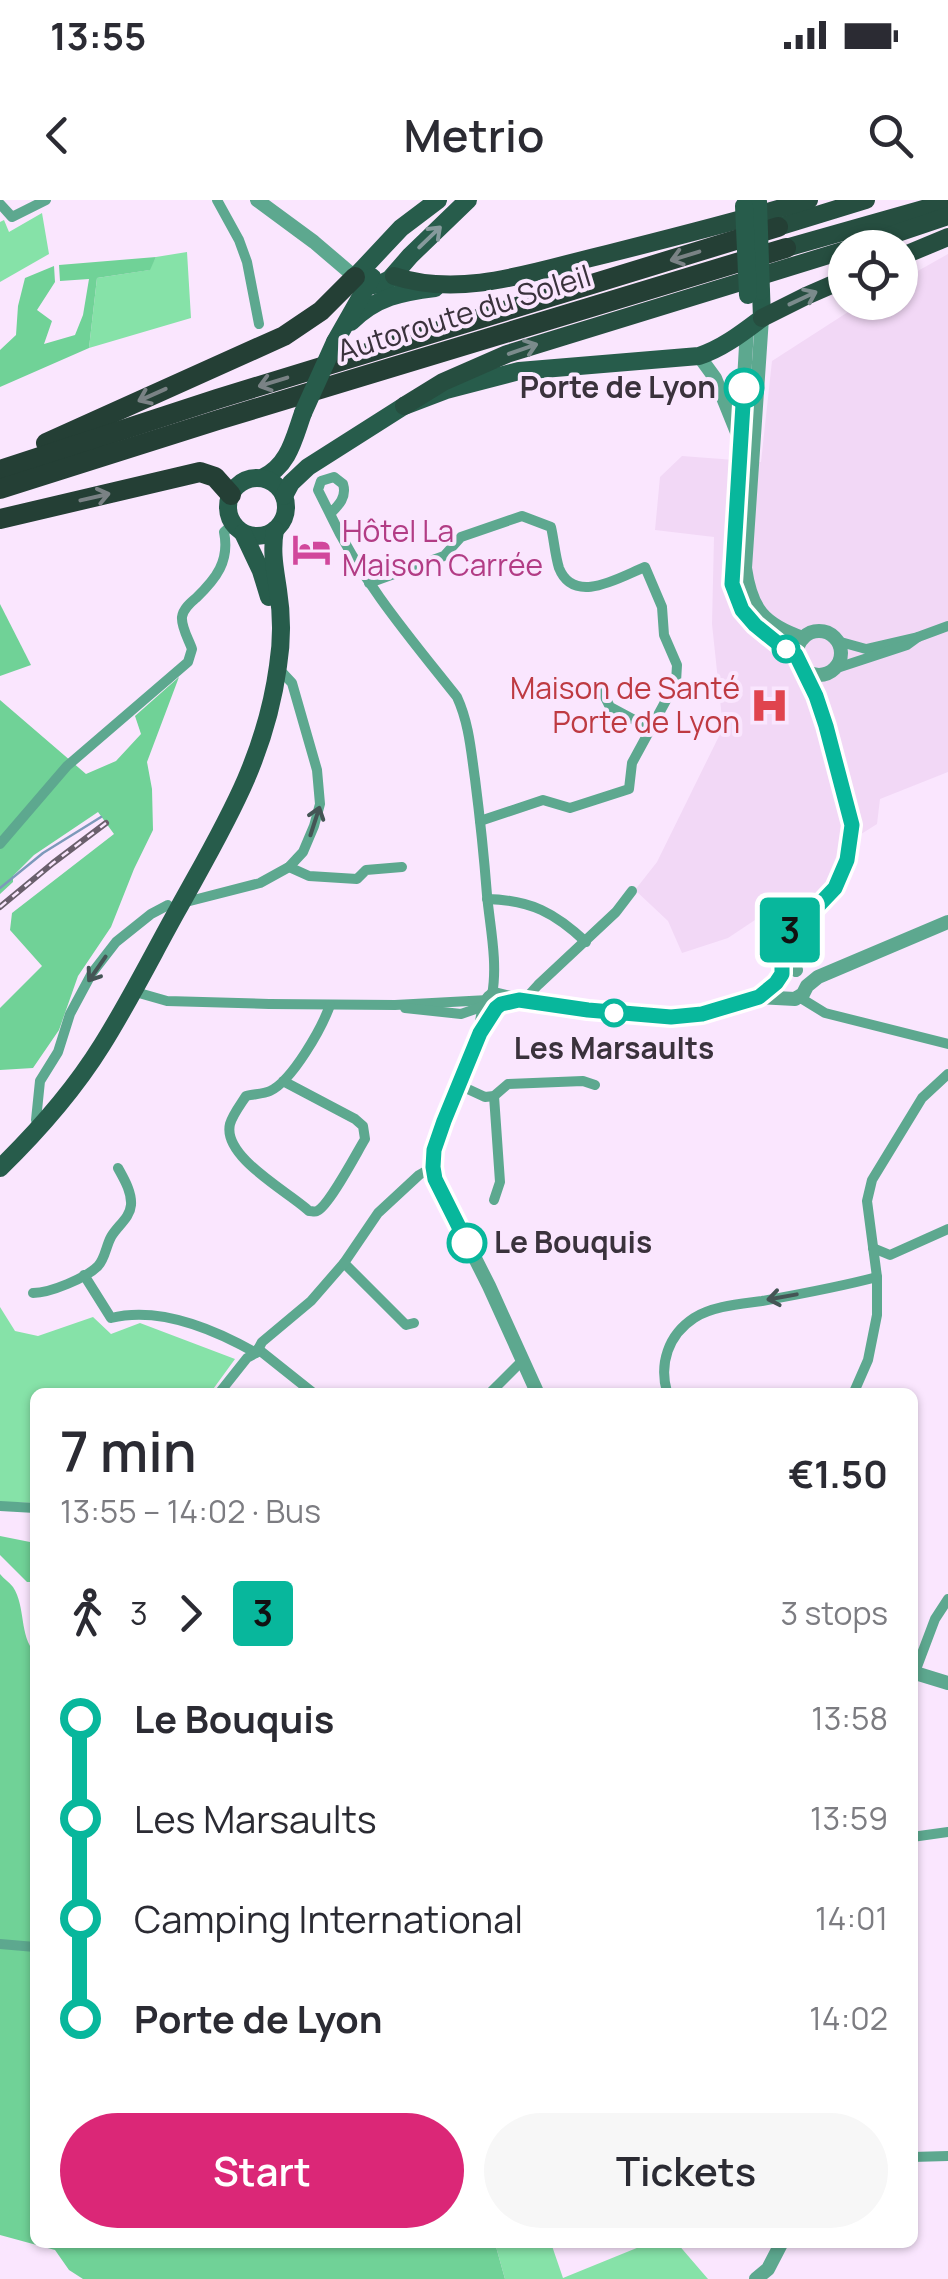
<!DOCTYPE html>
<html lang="en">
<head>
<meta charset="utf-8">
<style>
	:root { --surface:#fff; --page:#f7f7f7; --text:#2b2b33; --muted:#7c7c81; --accent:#db2777 }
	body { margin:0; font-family:Manrope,sans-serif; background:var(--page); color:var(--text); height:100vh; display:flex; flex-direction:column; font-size:38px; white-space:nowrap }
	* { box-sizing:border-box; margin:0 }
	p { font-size:32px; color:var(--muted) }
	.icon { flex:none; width:55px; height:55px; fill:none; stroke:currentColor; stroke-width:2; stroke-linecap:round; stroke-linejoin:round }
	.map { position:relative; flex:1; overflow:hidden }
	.panel { position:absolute; left:30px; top:1188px; width:888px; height:860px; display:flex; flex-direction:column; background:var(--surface); border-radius:15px; box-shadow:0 2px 8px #0004 }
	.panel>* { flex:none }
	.badge { padding:0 20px; border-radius:8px; font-size:35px; line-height:65px }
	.fabs { position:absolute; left:828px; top:30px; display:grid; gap:20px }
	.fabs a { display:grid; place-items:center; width:90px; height:90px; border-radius:50%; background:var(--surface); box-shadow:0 2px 8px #0004; font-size:50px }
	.map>.badge { position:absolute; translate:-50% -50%; box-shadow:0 0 0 5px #fff }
	.legs { display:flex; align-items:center; gap:15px; height:110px; padding:0 30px; font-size:32px }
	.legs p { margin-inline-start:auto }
	.overview { display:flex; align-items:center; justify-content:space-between; height:170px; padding:0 30px }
	h1 { font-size:55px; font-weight:600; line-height:75px }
	.primary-button { display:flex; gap:20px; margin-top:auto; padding:20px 30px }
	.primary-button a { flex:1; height:115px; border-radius:60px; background:var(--accent); color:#fff; font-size:40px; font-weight:600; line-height:115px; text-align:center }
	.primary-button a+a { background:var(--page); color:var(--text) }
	ul { padding:0 30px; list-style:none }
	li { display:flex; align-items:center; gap:35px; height:100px; font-size:38px }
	li i { display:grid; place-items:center; width:15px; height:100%; margin:0 12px; background:currentColor }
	li i::after { content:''; width:25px; height:25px; margin:-12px; border:8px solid; border-radius:50%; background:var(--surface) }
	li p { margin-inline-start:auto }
	li:first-child i { background:linear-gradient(#0000 50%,currentColor 0) }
	li:last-child i { background:linear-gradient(currentColor 50%,#0000 0) }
	.status { display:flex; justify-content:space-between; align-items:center; height:70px; padding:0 50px; background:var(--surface); direction:ltr }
	.status svg { height:28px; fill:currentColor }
	header { display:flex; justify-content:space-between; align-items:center; height:130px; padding:0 30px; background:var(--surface); font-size:45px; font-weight:600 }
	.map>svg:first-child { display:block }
</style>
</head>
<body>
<div class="status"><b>13:55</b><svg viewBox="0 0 49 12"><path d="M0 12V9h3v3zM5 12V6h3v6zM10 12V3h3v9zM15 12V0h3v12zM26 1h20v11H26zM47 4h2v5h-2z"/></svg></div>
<header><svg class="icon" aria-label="back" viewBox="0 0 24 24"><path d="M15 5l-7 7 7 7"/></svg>Metrio<svg class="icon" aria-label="search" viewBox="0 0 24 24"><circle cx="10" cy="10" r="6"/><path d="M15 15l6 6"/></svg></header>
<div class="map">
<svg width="948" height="2079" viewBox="0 0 948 2079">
	<rect width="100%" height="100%" fill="#fae6fe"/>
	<!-- built -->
	<path fill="#f2d8f6" d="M 948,54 L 948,572 L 880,599 L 877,624 L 847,643 L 831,683 L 811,706 L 791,696 L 728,738 L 682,753 L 668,721 L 635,690 L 657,662 L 723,528 L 712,424 L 714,337 L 655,330 L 660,277 L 682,256 L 761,262 L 772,161 L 862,103 L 900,102 L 900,81 Z"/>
	<!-- green -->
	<g fill="#86e2a8">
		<path d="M 42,13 L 49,54 L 0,82 L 0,22 L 4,20 L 9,32 Z"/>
		<path d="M 187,52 L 191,118 L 89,148 L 97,78 L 149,70 L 156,57 Z"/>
		<path d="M 0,1107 L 15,1131 L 38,1136 L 93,1117 L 111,1134 L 140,1123 L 235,1159 L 211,1192 L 35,1192 L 35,1303 L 0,1302 Z"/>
		<path d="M 495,2043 L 551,2043 L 563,2078 L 649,2043 L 677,2043 L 708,2079 L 505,2079 Z"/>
	</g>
	<!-- forest -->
	<g fill="#70d297">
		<path d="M 156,57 L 150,70 L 97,78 L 89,148 L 0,187 L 0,150 L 16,135 L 18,106 L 25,78 L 54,66 L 55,82 L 37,110 L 52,121 L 44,144 L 75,135 L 83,115 L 89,79 L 60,81 L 59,65 Z"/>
		<path d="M 0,404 L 31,465 L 0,476 Z"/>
		<path d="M 179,477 L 147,562 L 152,589 L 153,630 L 134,669 L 111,727 L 78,776 L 59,830 L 33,868 L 0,870 L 0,808 L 42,766 L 10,730 L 12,713 L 114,634 L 98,612 L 34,655 L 13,676 L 13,682 L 0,694 L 0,500 L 86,574 L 116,561 L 141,534 L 135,516 Z"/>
		<path d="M 0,1336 L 35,1343 L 35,1382 L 27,1382 L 0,1355 Z"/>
		<path d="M 0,1374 C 4,1379 9,1382 13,1387 C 26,1407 19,1435 35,1453 L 35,2042 L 495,2043 L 505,2079 L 83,2079 L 69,2070 L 55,2050 L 0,2035 Z"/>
	</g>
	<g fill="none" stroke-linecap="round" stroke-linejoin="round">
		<!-- stream -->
		<path stroke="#7d99ba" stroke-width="2.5" d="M 0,688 L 43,653 L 101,617"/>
		<!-- minor -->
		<g stroke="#5da88f" stroke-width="10">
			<path d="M 217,0 L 239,40 L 247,62 L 259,124"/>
			<path d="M 0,4 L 12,17 L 46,0"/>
			<path d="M 330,314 L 318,290 L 321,281 L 334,277 L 343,284 C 347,297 339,305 330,314 C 362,382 411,439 457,497 C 469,523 471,551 475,579 C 480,618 484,656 487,695 C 490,727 498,763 492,795"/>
			<path d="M 369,383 L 444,356 L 461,337 L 522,316 L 551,327 C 554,340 555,355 559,368 C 574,406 620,377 645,367 L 662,407 L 664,435 L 677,465 L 676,482 L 632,563 L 629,589 L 570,608 L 543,600 L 480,621"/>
			<path d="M 837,441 L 866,449 L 918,437 L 948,426"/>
			<path d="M 834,469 L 907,445 L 918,437"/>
			<path d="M 599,485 L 610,507 L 651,529"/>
			<path d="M 0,644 L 67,566 L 188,462 L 192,449 C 189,440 181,427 182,417 C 183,409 190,403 196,398 C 216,379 230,361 224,332 L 233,324"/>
			<path d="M 289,667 L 309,676 L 357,679 L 366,670 L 402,667"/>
			<path d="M 487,699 C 531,700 555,713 586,742"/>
			<path d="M 182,703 L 260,683 L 289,667 L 303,652 L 314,626 L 320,604 L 317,570 L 292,483 L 278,468"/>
			<path d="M 132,791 L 167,801 L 269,804 L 395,805 L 488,800"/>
			<path d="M 799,797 L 825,813 L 948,844"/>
			<path d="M 527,802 L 528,796 L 538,785 L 616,712 L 632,691"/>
			<path d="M 405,808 L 461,814 L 487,805"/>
			<path d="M 283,881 L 355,919 L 363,926 L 365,939 C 357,952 329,1006 317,1011 C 315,1012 312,1011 309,1011 C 289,992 222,957 230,924 C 233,914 241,904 246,896 C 253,894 263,894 270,891 C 292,881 322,828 330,805"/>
			<path d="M 459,885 L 485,897 L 494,896 L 508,884 L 583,881 L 595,885"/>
			<path d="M 494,896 L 500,982 L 494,1000"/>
			<path d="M 36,920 L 40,881 L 58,852 L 70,814 L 92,773 L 116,742 L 151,714 L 168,705"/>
			<path d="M 873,1048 L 890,1055 L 948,1029"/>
			<path d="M 344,1063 L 406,1125 L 414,1123"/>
			<path d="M 84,1075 L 111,1118 C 159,1106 214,1129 256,1153"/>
			<path d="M 33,1093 C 50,1093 86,1078 98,1066 C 105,1059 106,1046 111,1037 C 117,1026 130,1018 131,1005 C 132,992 124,979 118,968"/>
			<path d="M 258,1149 L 312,1192"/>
			<path d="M 220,1192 L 247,1158 L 256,1153 L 262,1142 L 311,1101 L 344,1063 L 378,1013 L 419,975 L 433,967"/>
			<path d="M 491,1192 L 523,1160"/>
			<path d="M 667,1192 C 659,1164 668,1135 694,1118 C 713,1106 741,1104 762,1101 C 801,1094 839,1087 877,1077"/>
			<path d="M 854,1192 L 868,1160 L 877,1115 L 877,1077 L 867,1001 L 872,980 L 922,898 L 948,874"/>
			<path d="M 0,1306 L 35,1308"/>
			<path d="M 915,1472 L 935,1419 L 948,1399"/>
			<path d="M 912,1637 L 948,1632"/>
			<path d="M 0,1744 L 35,1747"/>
			<path d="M 912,1957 L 948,1956"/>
		</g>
		<!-- tertiary -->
		<g stroke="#5da88f" stroke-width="14">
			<path d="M 257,0 L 314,42 L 355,77"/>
			<path d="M 762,118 L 745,368 C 751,409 763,424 803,438"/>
			<path d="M 747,129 L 732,384 C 741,418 767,438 797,455"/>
			<path d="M 699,156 L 715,178 L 740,240"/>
			<circle cx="819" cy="453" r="22"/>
			<path d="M 796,770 C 777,722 838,703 848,657 C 850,648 852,635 852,626 C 851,614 845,600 842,588 C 832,548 822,508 804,470"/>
			<path d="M 782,774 L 784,745"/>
			<path d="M 484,826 C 475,843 469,861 462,879 C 449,910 428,944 435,979 L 489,1086 L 537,1192"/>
			<path d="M 480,833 L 483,816 L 490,806 L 489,798 L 494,794 L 519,800 L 588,810 L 671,817 L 702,813 L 759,797 L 795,799 L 803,794 L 807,786 L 818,777 L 948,722"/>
			<path d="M 912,1472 L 948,1483"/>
			<path d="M 756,2079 L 768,2069 L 782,2042"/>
		</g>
		<!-- primary -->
		<g stroke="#275c4b" stroke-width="18">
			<path d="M 438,0 L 401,28 L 355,77 L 366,86 L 380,84 L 390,79 L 410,56 L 468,0"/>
			<path d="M 351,122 C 376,97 402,92 435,88"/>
			<path d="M 335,142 L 372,77"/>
			<path d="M 262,278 C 289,266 294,238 303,213"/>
			<circle cx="257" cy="307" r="29"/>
			<path d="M 284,296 L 291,283 L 308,267 L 404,206 L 446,190 L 519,171 L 699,156 C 723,148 742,133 762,118 L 761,91"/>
			<path d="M 243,333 L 261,371 L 269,397"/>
			<path d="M 0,968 C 38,931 74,890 102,845 C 129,802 152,756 177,711 C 222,629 265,562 278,466 C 282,441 282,415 278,390 C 275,369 271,352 275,330"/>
		</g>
		<!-- trunk -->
		<g stroke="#264e40" stroke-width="18">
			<path d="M 778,27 L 866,0"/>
			<path d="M 786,48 L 948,2"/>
			<path d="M 853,48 L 948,16"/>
			<path d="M 900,57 L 948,37"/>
			<path d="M 394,76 C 463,99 538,70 607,54 C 675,37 742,20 809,0"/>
			<path d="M 762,118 L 806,96 L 845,79"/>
			<path d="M 404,206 L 443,182 L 507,154 L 845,50"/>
		</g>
		<!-- motorway -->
		<g stroke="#243f35" stroke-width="20">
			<path d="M 46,243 L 284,136 L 321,111 L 355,77"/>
			<path d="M 0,270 L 217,199 L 778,27"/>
			<path d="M 0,289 L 218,220 L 786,48"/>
			<path d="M 0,319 L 200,272 L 215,277 L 231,295"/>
		</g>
		<defs>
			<path id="rail" d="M 0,707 L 53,663 L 106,623"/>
		</defs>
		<!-- rail casing -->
		<use href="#rail" stroke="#6a5f6c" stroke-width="6"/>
		<!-- rail -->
		<use href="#rail" stroke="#fae6fe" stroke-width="2.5" stroke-dasharray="8" stroke-linecap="butt"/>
		<!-- primary-bridge -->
		<g stroke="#275c4b" stroke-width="18">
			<path d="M 758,2 L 761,91"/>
			<path d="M 744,6 L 748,95"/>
			<path d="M 303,213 L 335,142"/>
		</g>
	</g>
	<!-- one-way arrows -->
	<defs><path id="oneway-shaft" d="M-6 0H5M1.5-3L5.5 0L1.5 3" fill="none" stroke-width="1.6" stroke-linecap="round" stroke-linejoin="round" transform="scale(2.5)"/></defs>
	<use stroke="#869a9c" href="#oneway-shaft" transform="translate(430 37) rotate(-44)"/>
	<g stroke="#7a8285">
		<use href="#oneway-shaft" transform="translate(685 56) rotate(163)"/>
		<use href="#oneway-shaft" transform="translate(273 182) rotate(163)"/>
		<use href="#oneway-shaft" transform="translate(152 195) rotate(156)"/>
		<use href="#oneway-shaft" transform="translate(95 297) rotate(-13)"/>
	</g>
	<g stroke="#7b8b8c">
		<use href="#oneway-shaft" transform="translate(803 98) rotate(-25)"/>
		<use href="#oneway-shaft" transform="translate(523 149) rotate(-19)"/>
	</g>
	<g stroke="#455">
		<use href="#oneway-shaft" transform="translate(315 621) rotate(-72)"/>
		<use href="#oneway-shaft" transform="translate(97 769) rotate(125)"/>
		<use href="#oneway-shaft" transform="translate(782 1097) rotate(170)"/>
	</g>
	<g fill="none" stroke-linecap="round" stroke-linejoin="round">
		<defs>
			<path id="line-1" d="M 467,1043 L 435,979 L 433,967 L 434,950 L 444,921 L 480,833 L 496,808 L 501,804 L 519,800 L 588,810 L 671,817 L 702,814 L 759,797 L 776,783 L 782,774 L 782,758 L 790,730 L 801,718 L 816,708 L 835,688 L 847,660 L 852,625 L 826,526 L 816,496 L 796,455 L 781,446 L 755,425 L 742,410 L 732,384 L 744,188"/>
		</defs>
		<!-- line-1 casing -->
		<use href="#line-1" stroke="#fff" stroke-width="22"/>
		<!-- line-1 -->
		<use href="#line-1" stroke="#08b79c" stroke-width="15"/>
	</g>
	<!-- icons -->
	<defs>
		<symbol id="hotel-bare" viewBox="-9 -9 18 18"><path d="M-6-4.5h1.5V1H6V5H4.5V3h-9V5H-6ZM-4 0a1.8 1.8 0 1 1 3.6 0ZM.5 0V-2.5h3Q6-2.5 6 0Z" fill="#d1479c" stroke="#fae6fe" stroke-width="2.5" paint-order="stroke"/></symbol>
		<symbol id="hospital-bare" viewBox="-9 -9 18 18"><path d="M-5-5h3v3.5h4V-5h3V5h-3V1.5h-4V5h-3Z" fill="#e0444e" stroke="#fae6fe" stroke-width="2.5" paint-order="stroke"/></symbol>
	</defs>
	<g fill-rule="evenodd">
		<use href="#hotel-bare" x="284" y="322" width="55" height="55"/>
		<use href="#hospital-bare" x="742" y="478" width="55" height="55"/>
	</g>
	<!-- markers -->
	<g fill="#fff" stroke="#08b79c" stroke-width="5">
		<circle cx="744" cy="188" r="18"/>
		<circle cx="786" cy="449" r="12"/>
		<circle cx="614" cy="813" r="12"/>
		<circle cx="467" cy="1043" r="18"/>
	</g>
	<g text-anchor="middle" stroke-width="8" stroke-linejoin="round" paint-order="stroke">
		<!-- street labels -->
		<g font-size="30" fill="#3a323c" stroke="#fae6fe">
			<text transform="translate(464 114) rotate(-17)" y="10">Autoroute du Soleil</text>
		</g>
		<!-- stop labels -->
		<g font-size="30" font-weight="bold" fill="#3a323c" stroke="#fae6fe" text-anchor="end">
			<text x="716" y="198">Porte de Lyon</text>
			<text x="614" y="859" text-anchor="middle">Les Marsaults</text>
			<text x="494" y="1053" text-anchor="start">Le Bouquis</text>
		</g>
		<!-- hotel labels -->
		<g font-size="30" fill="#b23c85" stroke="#fae6fe" text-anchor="start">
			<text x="342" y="342">Hôtel La<tspan x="342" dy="34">Maison Carrée</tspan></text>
		</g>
		<!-- health labels -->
		<g font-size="30" fill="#be3a42" stroke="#fae6fe" text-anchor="end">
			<text x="740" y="499">Maison de Santé<tspan x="740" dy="34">Porte de Lyon</tspan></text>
		</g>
	</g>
</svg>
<div class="fabs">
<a><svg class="icon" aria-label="locate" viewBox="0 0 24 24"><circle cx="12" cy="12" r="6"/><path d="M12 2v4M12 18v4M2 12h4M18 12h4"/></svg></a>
</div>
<b class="badge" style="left:790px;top:730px;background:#08b79c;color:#111">3</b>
<section class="panel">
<div class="overview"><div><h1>7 min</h1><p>13:55 – 14:02 · Bus</p></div><b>€1.50</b></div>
<div class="legs"><svg class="icon" aria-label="walk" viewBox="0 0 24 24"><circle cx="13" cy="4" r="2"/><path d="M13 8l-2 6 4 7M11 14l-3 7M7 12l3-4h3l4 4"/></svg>3<svg class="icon" aria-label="forward" viewBox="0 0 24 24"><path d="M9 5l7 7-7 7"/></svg><b class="badge" style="background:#08b79c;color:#111">3</b><p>3 stops</p></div>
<ul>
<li><i style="color:#08b79c"></i><b>Le Bouquis</b><p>13:58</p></li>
<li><i style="color:#08b79c"></i><span>Les Marsaults</span><p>13:59</p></li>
<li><i style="color:#08b79c"></i><span>Camping International</span><p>14:01</p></li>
<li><i style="color:#08b79c"></i><b>Porte de Lyon</b><p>14:02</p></li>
</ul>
<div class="primary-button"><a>Start</a><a>Tickets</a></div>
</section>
</div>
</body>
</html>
